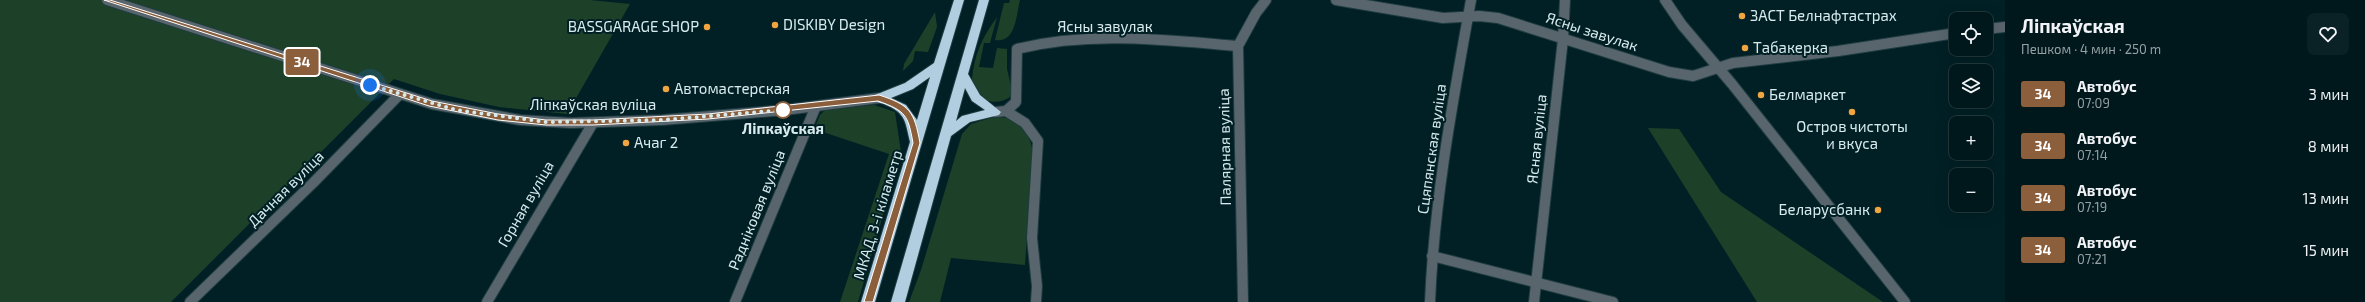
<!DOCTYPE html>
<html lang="ru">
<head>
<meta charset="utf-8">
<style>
	:root { --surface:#00181c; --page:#0a2125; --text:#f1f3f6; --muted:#95a0a3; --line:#22373b }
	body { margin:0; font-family:"Exo 2",sans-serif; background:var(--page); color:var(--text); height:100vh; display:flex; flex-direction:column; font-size:15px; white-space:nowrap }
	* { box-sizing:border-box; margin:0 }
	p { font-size:13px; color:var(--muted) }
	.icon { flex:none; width:22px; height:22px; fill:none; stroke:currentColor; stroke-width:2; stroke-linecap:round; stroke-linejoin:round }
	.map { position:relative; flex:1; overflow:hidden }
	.panel { display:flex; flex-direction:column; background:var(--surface); width:360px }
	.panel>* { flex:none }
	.badge { padding:0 8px; border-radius:3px; font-size:14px; line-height:26px }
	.tools { position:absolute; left:1949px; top:12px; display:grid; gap:8px }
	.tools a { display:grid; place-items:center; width:44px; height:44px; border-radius:8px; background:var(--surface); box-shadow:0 4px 16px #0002,0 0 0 1px var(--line); font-size:20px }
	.you { position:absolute; width:20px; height:20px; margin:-10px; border:3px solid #fff; border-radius:50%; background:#1a73e8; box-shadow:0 0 0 6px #1a73e833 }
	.map>.badge { position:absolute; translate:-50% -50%; box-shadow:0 0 0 2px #fff }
	.round { display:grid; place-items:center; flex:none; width:42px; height:42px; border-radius:8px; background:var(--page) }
	.overview { display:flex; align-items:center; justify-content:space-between; height:68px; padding:0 16px }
	h1 { font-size:19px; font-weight:700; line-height:30px }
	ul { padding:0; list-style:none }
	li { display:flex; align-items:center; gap:12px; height:52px; padding:0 16px }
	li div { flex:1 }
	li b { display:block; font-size:15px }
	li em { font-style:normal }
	li .badge { min-width:44px; font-weight:700; text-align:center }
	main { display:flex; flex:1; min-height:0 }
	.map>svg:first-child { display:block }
</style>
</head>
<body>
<main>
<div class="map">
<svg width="2005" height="302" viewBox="0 0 2005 302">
	<rect width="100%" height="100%" fill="#002025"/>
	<!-- green -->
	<g fill="#1d4029">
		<path d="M 0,0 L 590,0 L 630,4 L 567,114 L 499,107 L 440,94 L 394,79 L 171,302 L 0,302 Z"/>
		<path d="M 1010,0 L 1020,0 C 1016,16 1016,43 995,40 L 1004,3 L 1009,3 Z"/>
		<path d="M 935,12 L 937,27 L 928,52 L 915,51 L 913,61 L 903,71 L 904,64 Z"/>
		<path d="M 997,17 L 990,43 L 984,43 L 979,67 L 993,68 L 997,48 L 1007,49 L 1007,69 L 1013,94 C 1000,109 971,101 972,80 C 974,54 982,38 997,17 Z"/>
		<path d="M 874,105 L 895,112 L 901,152 L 858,302 L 840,302 L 889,154 L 814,129 L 820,115 L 826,109 Z"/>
		<path d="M 994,117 C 1019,116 1029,130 1033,153 L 1025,265 L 951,258 L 940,302 L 909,302 L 921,270 L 962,134 L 971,124 Z"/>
		<path d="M 1648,128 L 1679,129 L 1721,192 L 1883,302 L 1757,302 Z"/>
	</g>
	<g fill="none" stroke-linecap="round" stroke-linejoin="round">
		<defs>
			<g id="minor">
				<path d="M 107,0 L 432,104 L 520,120 L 571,123 L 662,120 L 785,110 L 879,98"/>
				<path d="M 1336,0 L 1443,18 L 1479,16 L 1498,18 L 1669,72 L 1693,76 L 1733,63 L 1838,51 L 1956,33"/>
				<path d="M 1665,0 L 1682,25 L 1732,84 L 1905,302"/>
				<path d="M 1986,29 L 2005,27"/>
				<path d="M 1006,111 L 1025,123 L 1038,141 L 1032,238 L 1037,286 L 1036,302"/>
				<path d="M 995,112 L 1006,111 L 1016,102 L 1017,49 C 1091,31 1163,40 1238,46"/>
				<path d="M 1432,256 L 1613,302"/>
				<path d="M 190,302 L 313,183 L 400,94"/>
				<path d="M 487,302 L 593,123"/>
				<path d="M 735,302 L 816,106"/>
				<path d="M 1243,302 L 1238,46 L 1256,13 L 1266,0"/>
				<path d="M 1430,302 C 1434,201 1453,100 1471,0"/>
				<path d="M 1534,302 L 1563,39 L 1565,0"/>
			</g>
			<g id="highway">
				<path d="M 954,0 L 964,0 L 875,302 L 861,302 L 910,142 C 905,121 906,113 884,104 C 880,103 876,102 873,98 L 875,95 L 905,83 L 934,63 ZM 930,77 L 917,120 L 906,105 L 891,98 L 913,89 Z"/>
				<path d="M 979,0 L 989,0 L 968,74 L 980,95 L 1001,112 L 999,115 L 970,122 L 951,136 L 905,302 L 891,302 ZM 965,88 L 972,101 L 985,110 L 962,116 L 956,121 Z"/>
			</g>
		</defs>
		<!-- minor casing -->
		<use href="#minor" stroke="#1e3c41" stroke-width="12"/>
		<!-- highway casing -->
		<use href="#highway" stroke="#1e3c41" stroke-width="2"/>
		<!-- minor -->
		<use href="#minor" stroke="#59656c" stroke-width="10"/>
		<!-- highway -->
		<use href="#highway" fill="#b1cde0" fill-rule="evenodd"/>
	</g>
	<!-- line -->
	<path fill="#8b5e3c" stroke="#fff" d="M 104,0 L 110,0 L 432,101 L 498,114 L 546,120 L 593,120 L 708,114 L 879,95 C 910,105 914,111 920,143 L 873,302 L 864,302 L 913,143 C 908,115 906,111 878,101 L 708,119 L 593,125 L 546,125 L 498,120 L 429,106 Z"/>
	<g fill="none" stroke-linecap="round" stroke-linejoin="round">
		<!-- walk -->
		<path stroke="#d7eaed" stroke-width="4" stroke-dasharray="0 7.2" d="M 370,85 L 456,110 L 546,122 L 662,120 L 783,110"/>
	</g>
	<!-- markers -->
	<g fill="#f1a540" stroke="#002025" stroke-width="1.5">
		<circle cx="1742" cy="16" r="4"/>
		<circle cx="775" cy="25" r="4"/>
		<circle cx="707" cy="27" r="4"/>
		<circle cx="1745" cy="48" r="4"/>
		<circle cx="666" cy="89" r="4"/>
		<circle cx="1761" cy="95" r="4"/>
		<circle cx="1852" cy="112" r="4"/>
		<circle cx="626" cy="143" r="4"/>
		<circle cx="1878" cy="210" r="4"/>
	</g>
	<circle fill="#fff" stroke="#8b5e3c" stroke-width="2" cx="783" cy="110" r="8"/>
	<g text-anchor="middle" stroke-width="4" stroke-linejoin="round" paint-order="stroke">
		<!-- poi labels -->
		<g font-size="15" fill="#d7eaed" stroke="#002025" text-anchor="start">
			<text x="1750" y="21">ЗАСТ Белнафтастрах</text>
			<text x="783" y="30">DISKIBY Design</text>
			<text x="699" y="32" text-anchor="end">BASSGARAGE SHOP</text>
			<text x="1753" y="53">Табакерка</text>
			<text x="674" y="94">Автомастерская</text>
			<text x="1769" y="100">Белмаркет</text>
			<text x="1852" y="132" text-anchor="middle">Остров чистоты<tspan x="1852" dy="17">и вкуса</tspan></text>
			<text x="634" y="148">Ачаг 2</text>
			<text x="1870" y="215" text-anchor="end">Беларусбанк</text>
		</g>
		<!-- street labels -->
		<g font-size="15" fill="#d7eaed" stroke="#002025">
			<text x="1105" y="32">Ясны завулак</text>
			<text transform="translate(1592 32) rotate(18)" y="5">Ясны завулак</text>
			<text x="593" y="110">Ліпкаўская вуліца</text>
			<text transform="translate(1537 139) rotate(-84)" y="5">Ясная вуліца</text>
			<text transform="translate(1225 147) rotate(-91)" y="5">Палярная вуліца</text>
			<text transform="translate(1432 149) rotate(-82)" y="5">Сцяпянская вуліца</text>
			<text transform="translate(286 189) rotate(-45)" y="5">Дачная вуліца</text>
			<text transform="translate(526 204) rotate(-60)" y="5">Горная вуліца</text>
			<text transform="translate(757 210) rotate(-68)" y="5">Радніковая вуліца</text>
			<text transform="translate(878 215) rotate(-73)" y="5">МКАД, 3-і кіламетр</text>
		</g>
		<!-- stop labels -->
		<g font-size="15" font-weight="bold" fill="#d7eaed" stroke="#002025">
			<text x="783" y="134">Ліпкаўская</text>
		</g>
	</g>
</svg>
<div class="tools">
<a><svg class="icon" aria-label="locate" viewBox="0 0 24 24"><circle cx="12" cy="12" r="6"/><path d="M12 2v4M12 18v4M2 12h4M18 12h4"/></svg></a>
<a><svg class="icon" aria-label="layers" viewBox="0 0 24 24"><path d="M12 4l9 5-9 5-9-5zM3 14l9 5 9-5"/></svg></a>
<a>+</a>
<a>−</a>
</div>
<div class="you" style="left:370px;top:85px"></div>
<b class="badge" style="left:302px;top:62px;background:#8b5e3c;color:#fff">34</b>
</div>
<section class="panel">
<div class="overview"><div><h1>Ліпкаўская</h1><p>Пешком · 4 мин · 250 m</p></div><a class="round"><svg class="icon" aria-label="heart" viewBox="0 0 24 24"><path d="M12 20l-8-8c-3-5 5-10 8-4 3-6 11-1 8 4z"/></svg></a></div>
<ul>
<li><span class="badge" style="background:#8b5e3c;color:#fff">34</span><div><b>Автобус</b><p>07:09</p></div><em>3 мин</em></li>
<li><span class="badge" style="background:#8b5e3c;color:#fff">34</span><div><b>Автобус</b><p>07:14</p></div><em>8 мин</em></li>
<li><span class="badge" style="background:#8b5e3c;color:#fff">34</span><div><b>Автобус</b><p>07:19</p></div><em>13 мин</em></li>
<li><span class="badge" style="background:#8b5e3c;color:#fff">34</span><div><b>Автобус</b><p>07:21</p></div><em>15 мин</em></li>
</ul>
</section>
</main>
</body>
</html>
